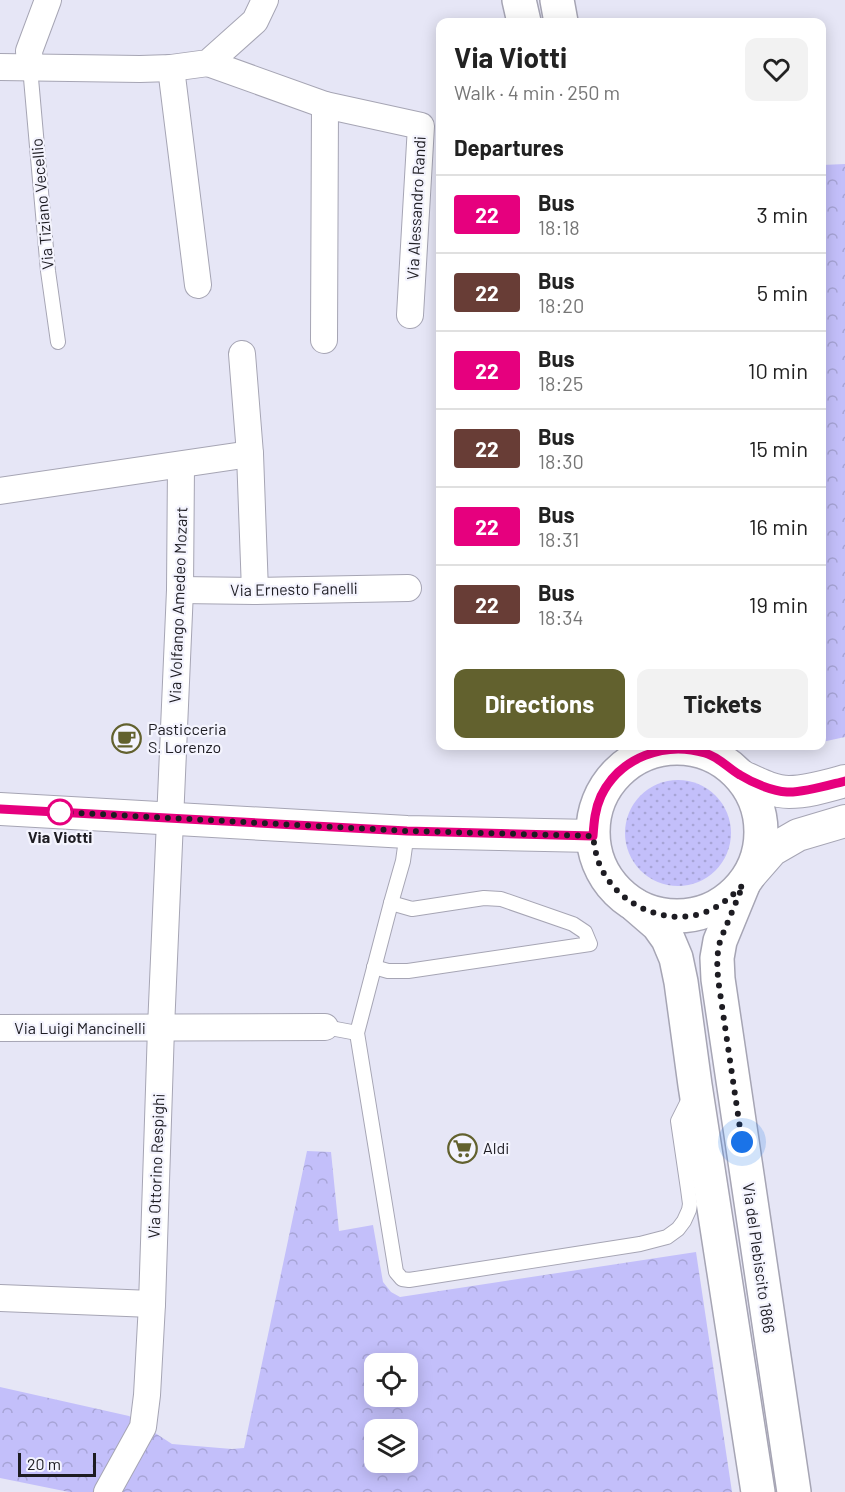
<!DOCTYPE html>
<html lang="en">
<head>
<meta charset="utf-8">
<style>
	:root { --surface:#fff; --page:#f2f2f2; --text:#222; --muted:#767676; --line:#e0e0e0; --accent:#62612e }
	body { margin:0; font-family:Barlow,sans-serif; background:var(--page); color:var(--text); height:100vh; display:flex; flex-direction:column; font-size:22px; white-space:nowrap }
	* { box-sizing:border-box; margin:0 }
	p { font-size:20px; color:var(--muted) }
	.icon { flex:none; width:33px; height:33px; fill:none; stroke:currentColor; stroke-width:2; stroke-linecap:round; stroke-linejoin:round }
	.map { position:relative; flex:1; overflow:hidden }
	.drawer { position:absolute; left:436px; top:18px; width:390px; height:732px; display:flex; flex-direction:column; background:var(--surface); border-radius:12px; box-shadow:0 3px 15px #0003 }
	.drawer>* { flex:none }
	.badge { padding:0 12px; border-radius:4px; font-size:21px; line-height:39px }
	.tools { position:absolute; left:364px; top:1353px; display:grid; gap:12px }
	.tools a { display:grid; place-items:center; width:54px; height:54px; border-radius:12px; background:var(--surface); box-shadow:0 3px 15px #0003; font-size:30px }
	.scale { position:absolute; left:18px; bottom:15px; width:78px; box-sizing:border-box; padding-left:6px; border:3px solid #1d1c22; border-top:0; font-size:16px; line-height:21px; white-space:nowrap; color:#1d1c22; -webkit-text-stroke:4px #f4f4fe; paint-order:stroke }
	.you { position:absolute; width:30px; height:30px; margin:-15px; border:4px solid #fff; border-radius:50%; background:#1a73e8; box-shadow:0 0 0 9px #1a73e833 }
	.map>.badge { position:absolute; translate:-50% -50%; box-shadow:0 0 0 3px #fff }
	h2 { padding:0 18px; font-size:22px; line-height:54px }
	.round { display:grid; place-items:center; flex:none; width:63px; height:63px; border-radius:12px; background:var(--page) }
	.summary { display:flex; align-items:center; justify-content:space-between; height:102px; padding:0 18px }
	h1 { font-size:28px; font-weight:700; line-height:45px }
	.action { display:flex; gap:12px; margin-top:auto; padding:12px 18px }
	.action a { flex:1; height:69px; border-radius:12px; background:var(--accent); color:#fff; font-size:24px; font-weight:700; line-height:69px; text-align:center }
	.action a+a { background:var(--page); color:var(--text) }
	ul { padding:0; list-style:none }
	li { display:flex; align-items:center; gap:18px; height:78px; padding:0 18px; border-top:2px solid var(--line) }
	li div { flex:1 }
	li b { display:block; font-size:22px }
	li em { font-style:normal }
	li .badge { min-width:66px; font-weight:700; text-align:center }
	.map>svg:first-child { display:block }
</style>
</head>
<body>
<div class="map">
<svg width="845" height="1492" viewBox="0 0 845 1492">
	<defs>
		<pattern id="park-crowns" width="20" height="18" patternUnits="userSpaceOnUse" patternTransform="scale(1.5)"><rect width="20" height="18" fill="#c3bffa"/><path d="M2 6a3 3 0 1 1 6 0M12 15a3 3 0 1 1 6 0" fill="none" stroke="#a7a4d6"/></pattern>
		<pattern id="garden-dots" width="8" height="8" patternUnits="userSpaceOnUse" patternTransform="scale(1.5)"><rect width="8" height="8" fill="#c3bffa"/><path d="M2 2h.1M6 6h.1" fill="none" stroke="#a7a4d6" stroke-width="1.8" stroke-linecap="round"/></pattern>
	</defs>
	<rect width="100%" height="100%" fill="#e6e6f6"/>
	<!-- park -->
	<g fill="url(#park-crowns)" fill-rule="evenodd">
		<path d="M 845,164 L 845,737 L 822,742 L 822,165 Z"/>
		<path d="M 307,1151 L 331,1152 L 339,1231 L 373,1225 L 383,1282 L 391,1292 L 400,1297 L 696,1252 L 732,1492 L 69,1492 L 0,1478 L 0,1387 L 129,1416 L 172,1444 L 232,1449 L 244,1448 ZM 375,1364 L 408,1364 L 408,1396 L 375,1396 ZM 375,1430 L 408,1430 L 408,1462 L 375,1462 Z"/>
	</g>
	<!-- garden -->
	<circle fill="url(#garden-dots)" cx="678" cy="833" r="53"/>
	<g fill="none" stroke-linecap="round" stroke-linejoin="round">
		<defs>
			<g id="service">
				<path d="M 30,67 L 48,271 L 58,342"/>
				<path d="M 407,832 L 403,861 L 391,903 L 357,1033 L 396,1272 L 402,1279 L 409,1280 L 640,1244 L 667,1237 L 678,1229 L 684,1221 L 689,1210 L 690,1204 L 688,1189 L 678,1121 L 691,1095"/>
				<path d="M 374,967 L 388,971 L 408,971 L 590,944 L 585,932 L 573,924 L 501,899 L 484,898 L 412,909 L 391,903"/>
				<path d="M 325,1027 L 357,1033"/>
			</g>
			<g id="minor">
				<path d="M 208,63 L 325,105 L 421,126 L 410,315"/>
				<path d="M 0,67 L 140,69 L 171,68 L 208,63 L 255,21 L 265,0"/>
				<path d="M 30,67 L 29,51 L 48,0"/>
				<path d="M 171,68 L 198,285"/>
				<path d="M 324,340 L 325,105"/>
				<path d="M 242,354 L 250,454 L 255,591"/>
				<path d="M 0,491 L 250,454"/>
				<path d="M 180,590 L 255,591 L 408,588"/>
				<path d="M 0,1028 L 325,1027"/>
				<path d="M 0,1298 L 152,1304"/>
				<path d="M 107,1492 L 143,1427 L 147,1395 L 152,1304 L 161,1028 L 180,590 L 181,465"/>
			</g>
			<g id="tertiary">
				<path d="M 739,775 C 755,782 772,792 789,792 C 808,792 827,786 845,781"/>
				<path d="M 0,809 L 407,832 L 593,836"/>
				<path d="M 751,874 L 772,850 L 798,835 L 845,821"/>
			</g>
			<g id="secondary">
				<path d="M 519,0 L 524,22"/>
				<path d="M 557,0 L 561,22"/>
				<circle cx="677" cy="832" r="84"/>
				<path d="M 743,885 L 720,941 L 717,958 L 718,979 L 794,1492"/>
				<path d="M 636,906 L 658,925 L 668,939 L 676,958 L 681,982 L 695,1085 L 758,1492"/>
			</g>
		</defs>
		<!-- service casing -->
		<use href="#service" stroke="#a6a5b4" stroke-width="16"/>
		<!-- minor casing -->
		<use href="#minor" stroke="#a6a5b4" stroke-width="28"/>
		<!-- tertiary casing -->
		<use href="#tertiary" stroke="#a6a5b4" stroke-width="34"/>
		<!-- secondary casing -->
		<use href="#secondary" stroke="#a6a5b4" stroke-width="36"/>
		<!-- service -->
		<use href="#service" stroke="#fff" stroke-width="14"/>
		<!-- minor -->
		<use href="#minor" stroke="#fff" stroke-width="26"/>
		<!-- tertiary -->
		<use href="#tertiary" stroke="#fff" stroke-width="32"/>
		<!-- secondary -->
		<use href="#secondary" stroke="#fff" stroke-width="33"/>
	</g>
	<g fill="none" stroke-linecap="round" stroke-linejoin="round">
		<defs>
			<path id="line" d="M 0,809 L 407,831 L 593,836 C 594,822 595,809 601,796 C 620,757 665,741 705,753 C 719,757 728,768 740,775 C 753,783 772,791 787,792 C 803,793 829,785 845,781"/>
		</defs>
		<!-- line casing -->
		<use href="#line" stroke="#fff" stroke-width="14"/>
		<!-- line -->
		<use href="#line" stroke="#e6007e" stroke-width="9"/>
		<!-- walk -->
		<path stroke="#1d1c22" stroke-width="6" stroke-dasharray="0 10.8" d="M 60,812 L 407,831 L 593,836 C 595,850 597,863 605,875 C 625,908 669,926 706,912 C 721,906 732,896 743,885 L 720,941 L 717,958 L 718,979 L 742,1142"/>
	</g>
	<!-- icons -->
	<defs>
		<symbol id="cafe-ring" viewBox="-11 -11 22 22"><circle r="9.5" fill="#f4f4fe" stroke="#62612e" stroke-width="1.5"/><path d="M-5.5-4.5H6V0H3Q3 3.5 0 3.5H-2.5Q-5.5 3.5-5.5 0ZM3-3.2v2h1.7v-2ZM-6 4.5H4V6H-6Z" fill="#62612e"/></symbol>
		<symbol id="supermarket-ring" viewBox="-11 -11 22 22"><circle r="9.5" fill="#f4f4fe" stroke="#62612e" stroke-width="1.5"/><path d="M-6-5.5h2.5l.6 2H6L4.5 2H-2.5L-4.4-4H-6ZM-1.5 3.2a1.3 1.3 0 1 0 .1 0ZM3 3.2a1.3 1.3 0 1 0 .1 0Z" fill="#62612e"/></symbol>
	</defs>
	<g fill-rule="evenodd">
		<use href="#cafe-ring" x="110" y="722" width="33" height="33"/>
		<use href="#supermarket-ring" x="446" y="1132" width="33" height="33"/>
	</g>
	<!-- markers -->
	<circle fill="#fff" stroke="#e6007e" stroke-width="3" cx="60" cy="812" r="12"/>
	<g text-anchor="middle" stroke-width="4.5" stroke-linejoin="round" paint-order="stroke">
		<!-- street labels -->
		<g font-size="16" fill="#1d1c22" stroke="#f4f4fe">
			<text transform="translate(42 204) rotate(-95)" y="6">Via Tiziano Vecellio</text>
			<text transform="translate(416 208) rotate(-87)" y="6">Via Alessandro Randi</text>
			<text transform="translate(294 589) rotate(-1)" y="6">Via Ernesto Fanelli</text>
			<text transform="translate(178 605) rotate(-88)" y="6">Via Volfango Amedeo Mozart</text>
			<text x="80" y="1034">Via Luigi Mancinelli</text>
			<text transform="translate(156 1166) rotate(-88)" y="6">Via Ottorino Respighi</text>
			<text transform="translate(759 1258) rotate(82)" y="6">Via del Plebiscito 1866</text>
		</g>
		<!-- poi labels -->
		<g font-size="16" fill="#1d1c22" stroke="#f4f4fe" text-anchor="start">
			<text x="148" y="735">Pasticceria<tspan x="148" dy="18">S. Lorenzo</tspan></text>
			<text x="483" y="1154">Aldi</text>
		</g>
		<!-- stop labels -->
		<g font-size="16" font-weight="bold" fill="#1d1c22" stroke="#f4f4fe">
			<text x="60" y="843">Via Viotti</text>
		</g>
	</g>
</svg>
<div class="tools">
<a><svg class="icon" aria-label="locate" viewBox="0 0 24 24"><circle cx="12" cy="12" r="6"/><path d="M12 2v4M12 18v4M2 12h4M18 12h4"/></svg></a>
<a><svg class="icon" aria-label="layers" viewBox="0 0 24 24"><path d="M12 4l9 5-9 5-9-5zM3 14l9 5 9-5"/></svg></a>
</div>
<div class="scale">20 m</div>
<div class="you" style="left:742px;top:1142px"></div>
<section class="drawer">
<div class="summary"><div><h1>Via Viotti</h1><p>Walk · 4 min · 250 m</p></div><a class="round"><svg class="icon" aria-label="heart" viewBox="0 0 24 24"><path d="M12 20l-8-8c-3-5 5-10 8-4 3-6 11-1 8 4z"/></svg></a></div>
<h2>Departures</h2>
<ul>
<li><span class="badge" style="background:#e6007e;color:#fff">22</span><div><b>Bus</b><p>18:18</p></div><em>3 min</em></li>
<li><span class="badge" style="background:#683d36;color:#fff">22</span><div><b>Bus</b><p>18:20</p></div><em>5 min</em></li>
<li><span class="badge" style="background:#e6007e;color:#fff">22</span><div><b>Bus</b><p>18:25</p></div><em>10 min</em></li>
<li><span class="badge" style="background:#683d36;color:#fff">22</span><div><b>Bus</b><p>18:30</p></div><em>15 min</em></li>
<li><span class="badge" style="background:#e6007e;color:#fff">22</span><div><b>Bus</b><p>18:31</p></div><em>16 min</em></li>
<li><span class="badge" style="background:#683d36;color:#fff">22</span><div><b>Bus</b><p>18:34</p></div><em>19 min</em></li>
</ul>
<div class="action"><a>Directions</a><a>Tickets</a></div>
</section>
</div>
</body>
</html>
